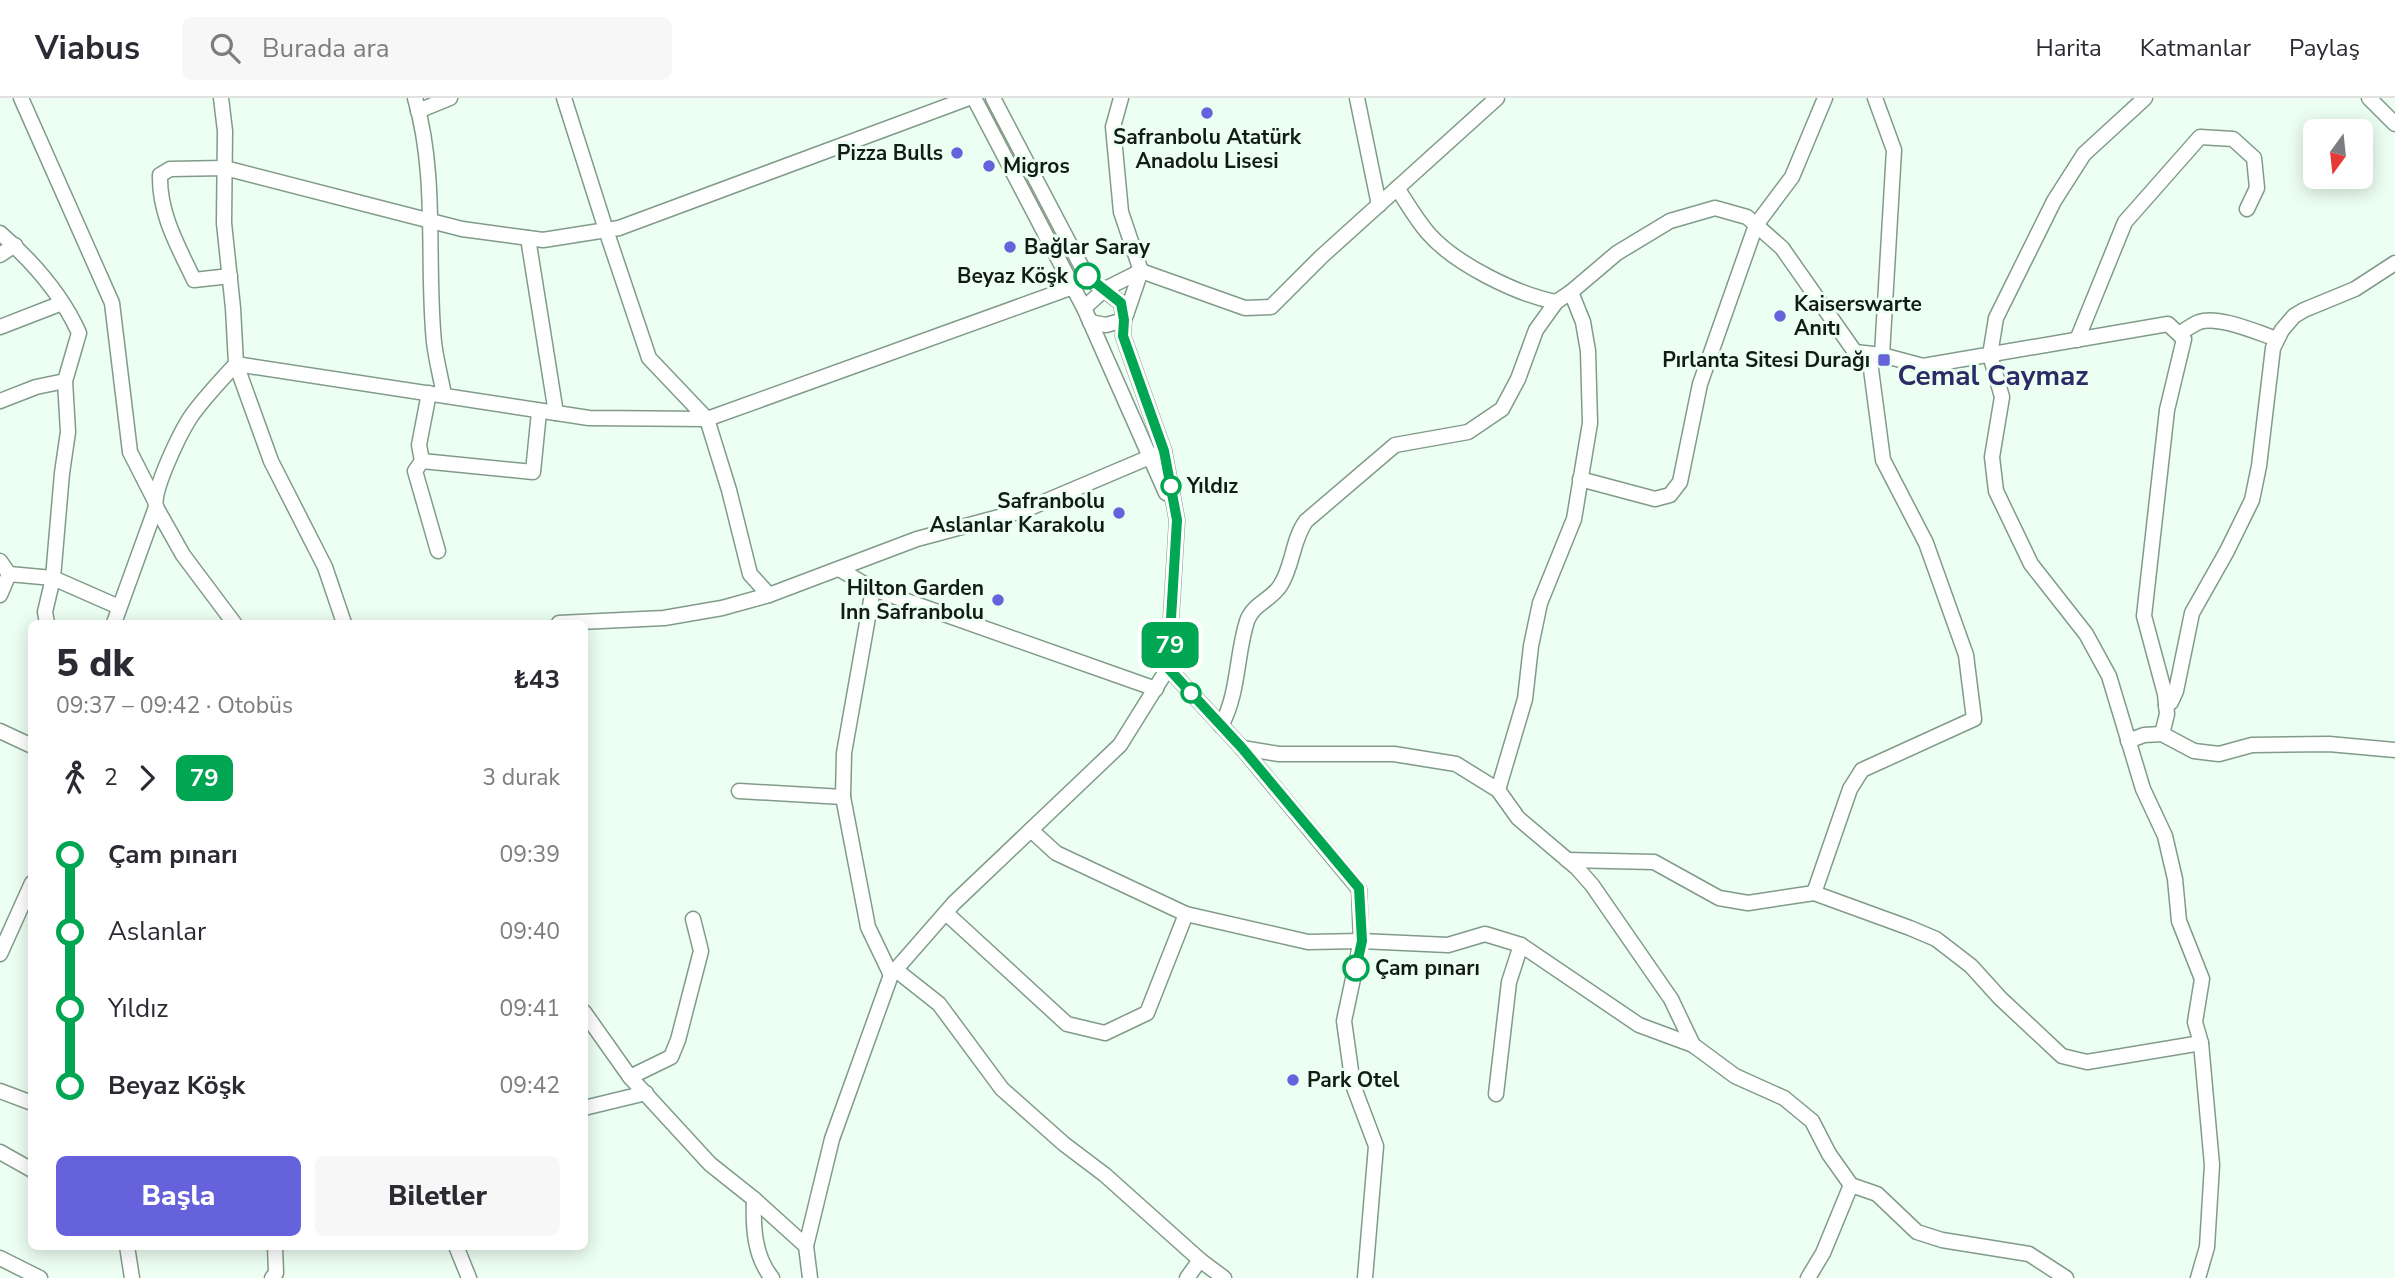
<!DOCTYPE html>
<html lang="tr">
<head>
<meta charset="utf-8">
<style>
	:root { --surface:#fff; --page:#f7f7f7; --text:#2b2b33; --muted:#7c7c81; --line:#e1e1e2; --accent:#6662db }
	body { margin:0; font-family:"Nunito Sans",sans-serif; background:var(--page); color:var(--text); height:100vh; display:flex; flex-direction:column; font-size:26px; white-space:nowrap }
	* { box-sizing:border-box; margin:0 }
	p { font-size:23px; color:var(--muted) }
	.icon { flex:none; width:38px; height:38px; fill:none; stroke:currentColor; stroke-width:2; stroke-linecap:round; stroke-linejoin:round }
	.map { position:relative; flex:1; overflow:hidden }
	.sheet { position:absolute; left:28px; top:522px; width:560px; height:630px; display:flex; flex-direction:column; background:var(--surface); border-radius:10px; box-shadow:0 4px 18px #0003 }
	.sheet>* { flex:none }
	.badge { padding:0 14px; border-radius:10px; font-size:24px; line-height:46px }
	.needle { width:46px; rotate:195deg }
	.buttons { position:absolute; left:2303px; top:21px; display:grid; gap:14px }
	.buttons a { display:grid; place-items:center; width:70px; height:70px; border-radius:10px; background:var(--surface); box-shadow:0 4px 18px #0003; font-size:35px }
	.map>.badge { position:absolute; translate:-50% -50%; box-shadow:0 0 0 4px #fff }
	.legs { display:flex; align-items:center; gap:10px; height:77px; padding:0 28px; font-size:23px }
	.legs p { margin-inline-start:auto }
	.summary { display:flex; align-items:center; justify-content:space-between; height:119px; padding:0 28px }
	h1 { font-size:38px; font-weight:800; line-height:52px }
	.action { display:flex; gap:14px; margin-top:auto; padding:14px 28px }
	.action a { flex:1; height:80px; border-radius:10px; background:var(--accent); color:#fff; font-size:28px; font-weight:800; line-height:80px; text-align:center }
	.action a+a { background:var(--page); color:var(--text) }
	ul { padding:0 28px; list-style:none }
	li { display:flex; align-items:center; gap:24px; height:77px; font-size:26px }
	li i { display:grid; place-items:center; width:10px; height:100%; margin:0 9px; background:currentColor }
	li i::after { content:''; width:18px; height:18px; margin:-9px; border:5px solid; border-radius:50%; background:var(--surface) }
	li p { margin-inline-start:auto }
	li:first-child i { background:linear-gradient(#0000 50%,currentColor 0) }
	li:last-child i { background:linear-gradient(currentColor 50%,#0000 0) }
	header { display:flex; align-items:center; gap:42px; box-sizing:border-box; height:98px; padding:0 35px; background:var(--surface); border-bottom:2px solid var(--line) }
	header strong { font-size:33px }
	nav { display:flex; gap:38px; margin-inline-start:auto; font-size:24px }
	.search { width:490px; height:63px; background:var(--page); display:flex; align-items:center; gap:18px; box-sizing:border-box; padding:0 24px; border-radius:10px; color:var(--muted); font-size:26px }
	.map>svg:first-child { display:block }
</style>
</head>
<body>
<header>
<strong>Viabus</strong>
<div class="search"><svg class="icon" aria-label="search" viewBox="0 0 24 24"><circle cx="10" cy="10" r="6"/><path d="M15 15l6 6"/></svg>Burada ara</div>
<nav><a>Harita</a><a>Katmanlar</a><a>Paylaş</a></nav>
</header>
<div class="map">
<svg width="2395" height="1180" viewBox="0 0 2395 1180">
	<rect width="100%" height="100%" fill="#edfef2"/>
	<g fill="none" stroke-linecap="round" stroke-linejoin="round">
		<defs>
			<g id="minor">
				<path d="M 21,0 L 112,205 L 130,354 L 155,403"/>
				<path d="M 221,0 L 225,33 L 224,125 L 233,210 L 236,266 L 271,363 L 325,469 L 344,525"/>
				<path d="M 415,0 C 438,79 426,163 434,244 C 436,262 441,280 444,297"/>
				<path d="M 564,0 L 606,132 L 649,260 L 707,321 L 729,392 L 750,476 L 769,497"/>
				<path d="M 974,0 L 1084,210 L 1166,395"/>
				<path d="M 1121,0 L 1113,29 L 1121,114 L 1141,173 L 1126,217"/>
				<path d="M 1357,0 L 1379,107"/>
				<path d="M 1875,0 L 1894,52 L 1882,257"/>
				<path d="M 2145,0 L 2084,56 L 2054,103 L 1996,220 L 1990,257 L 2002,299 L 1992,359 L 1996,393 L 2031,466 L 2086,536 L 2109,578 L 2143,691 L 2165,738 L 2175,781 L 2179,823 L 2202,881 L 2195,924 L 2201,945 L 2212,1067 L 2207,1149 L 2198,1180"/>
				<path d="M 2369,0 L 2395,26"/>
				<path d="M 418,13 L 450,0"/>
				<path d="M 1397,90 C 1407,105 1416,121 1428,135 C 1455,166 1516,196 1556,204 L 1571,194 L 1617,155 L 1670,123 L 1715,110 L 1747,119 L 1782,150 L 1855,254 L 1882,257 L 1923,268 L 2168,226 L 2184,241 L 2167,312 L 2144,518 L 2165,596 L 2167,616 L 2162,636"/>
				<path d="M 0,135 C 31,162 62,197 79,235 L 65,283 L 68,334 L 62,375 L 53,480 L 45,514 L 47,525"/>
				<path d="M 528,140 L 556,315"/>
				<path d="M 0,157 L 15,147"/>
				<path d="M 230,178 L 194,182 C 178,148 159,116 160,77 L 170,71 L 225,70 L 462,131 L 543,142 L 619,130 L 969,0"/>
				<path d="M 1084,210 L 1105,191 L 1141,173 L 1245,210 L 1271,209 L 1321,159 L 1497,0"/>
				<path d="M 1090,224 L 1106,227 L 1124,222"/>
				<path d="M 0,229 L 62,205"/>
				<path d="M 2179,236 C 2185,232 2192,227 2199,224 C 2219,217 2258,235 2277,241"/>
				<path d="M 2077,242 L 2125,124 L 2200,39 L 2233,41 L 2254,60 L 2257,90 L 2247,111"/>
				<path d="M 429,295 L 419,347 L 422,363 L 415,373 L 438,453"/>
				<path d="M 0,303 L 36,289 L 65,283"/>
				<path d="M 422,363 L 533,374 L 539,314"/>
				<path d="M 1580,381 L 1655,401 L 1670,397 L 1680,384 L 1700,286 L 1756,127 L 1792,79 L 1825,0"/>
				<path d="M 156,409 L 183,457 L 234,525"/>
				<path d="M 0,463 L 9,476"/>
				<path d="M 839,471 L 873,491 L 1156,591"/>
				<path d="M 9,476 L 53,480 L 119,509"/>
				<path d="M 873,491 L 844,655 L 843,699 L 868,829 L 891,877"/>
				<path d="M 0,497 L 9,476"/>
				<path d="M 114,525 L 156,409 C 152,392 181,333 192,317 C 205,299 221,282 236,266 L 589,320 L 707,321 L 1073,189"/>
				<path d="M 559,525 L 664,520 L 722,510 L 769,497 L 917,441 L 1025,412 L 1164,353"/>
				<path d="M 1168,570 L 1242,650 L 1359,791 L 1361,843 L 1344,923 L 1353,987 L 1376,1048 L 1365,1180"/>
				<path d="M 2166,608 L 2171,604 L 2176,593 L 2192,515 L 2227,453 L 2252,402 L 2259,368 L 2273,250 L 2282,232 L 2294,218 L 2304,212 L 2355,191 L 2395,165"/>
				<path d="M 1221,628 C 1239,595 1236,558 1247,523 C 1253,506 1271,502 1280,488 C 1293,469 1292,442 1306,423 L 1395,347 L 1468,334 L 1502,311 L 1518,281 L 1536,232 L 1556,204"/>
				<path d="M 0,633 L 32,648"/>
				<path d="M 2128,643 L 2144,637 L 2162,636 L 2194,653 L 2219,656 L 2252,647 L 2329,646 L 2395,652"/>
				<path d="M 1242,650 L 1279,656 L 1394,656 L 1456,666 L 1498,692 L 1518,720 L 1577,770 L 1592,787 L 1671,901 L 1693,947 L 1735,978 L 1784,1000 L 1812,1023 L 1829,1056 L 1851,1087 L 1877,1096 L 1917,1134 L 1942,1142 L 2029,1156 L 2066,1180"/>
				<path d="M 1498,692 L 1525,601 L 1531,548 L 1540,505 L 1574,421 L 1590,325 L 1588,253 L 1583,224 L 1571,194"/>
				<path d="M 739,693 L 843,699"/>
				<path d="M 1031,732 L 1056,755 L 1186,816 L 1308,844 L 1361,843 L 1448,847 L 1485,836 L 1521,847 L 1639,927 L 1693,947"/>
				<path d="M 1567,762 L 1654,764 L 1719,800 L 1748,805 L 1814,795 L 1910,830 L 1936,841 L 1971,868 L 2000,900 L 2062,958 L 2087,964 L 2201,945"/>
				<path d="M 1814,795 L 1850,691 L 1862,672 L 1974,621 L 1966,557 L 1926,445 L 1883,362 L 1869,256"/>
				<path d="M 946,815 L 1067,926 L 1105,935 L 1147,915 L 1186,816"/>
				<path d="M 0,856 L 32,785"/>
				<path d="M 896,872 L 939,906 L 1002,991 L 1064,1046 L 1105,1077 L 1200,1162 L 1224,1180"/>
				<path d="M 584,914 L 630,979 L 710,1066 L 754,1101 L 806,1148"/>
				<path d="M 630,979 L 671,959 L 678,942 L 701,853 L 693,821"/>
				<path d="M 0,993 L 32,1005"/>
				<path d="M 1496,996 L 1509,884 L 1521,847"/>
				<path d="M 584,1010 L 646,995"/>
				<path d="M 0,1054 L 32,1072"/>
				<path d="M 754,1101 C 753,1129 754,1158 772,1180"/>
				<path d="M 127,1148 L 132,1180"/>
				<path d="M 456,1148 L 469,1180"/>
				<path d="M 0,1160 L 40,1180"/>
				<path d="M 272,1180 L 276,1175 L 275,1148"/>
				<path d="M 810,1180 L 806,1148 L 832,1041 L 891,877 L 954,805 L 1120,647 L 1168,570 L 1177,422 L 1164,353 L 1123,238 L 1124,222 L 1121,205 L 1087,179 L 993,0"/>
				<path d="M 1187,1180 L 1200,1162"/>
				<path d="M 1808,1180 L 1823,1155 L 1851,1087"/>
			</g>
		</defs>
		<!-- minor casing -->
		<use href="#minor" stroke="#819b89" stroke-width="17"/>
		<!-- minor -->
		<use href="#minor" stroke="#fff" stroke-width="14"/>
	</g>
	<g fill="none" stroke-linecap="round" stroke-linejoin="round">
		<defs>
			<path id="line-1" d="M 1087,178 L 1121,205 L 1124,222 L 1123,238 L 1164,353 L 1177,422 L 1168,570 L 1242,650 L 1359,790 L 1362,843 L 1356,870"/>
		</defs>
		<!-- line-1 casing -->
		<use href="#line-1" stroke="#fff" stroke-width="16"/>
		<!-- line-1 -->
		<use href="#line-1" stroke="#00a651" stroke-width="10"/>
	</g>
	<!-- markers -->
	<g fill="#6662db" stroke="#edfef2" stroke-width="2.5">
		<circle cx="1207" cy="15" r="7"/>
		<circle cx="957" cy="55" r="7"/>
		<circle cx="989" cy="68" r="7"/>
		<circle cx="1010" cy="149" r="7"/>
		<circle cx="1780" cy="218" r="7"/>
		<rect x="1877" y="255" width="14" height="14" rx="3.5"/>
		<circle cx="1119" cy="415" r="7"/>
		<circle cx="998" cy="502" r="7"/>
		<circle cx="1293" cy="982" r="7"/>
	</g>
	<g fill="#fff" stroke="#00a651" stroke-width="3.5">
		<circle cx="1087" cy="178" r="12"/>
		<circle cx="1171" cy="388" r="9"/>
		<circle cx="1191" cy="595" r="9"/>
		<circle cx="1356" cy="870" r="12"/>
	</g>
	<g text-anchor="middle" stroke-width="6" stroke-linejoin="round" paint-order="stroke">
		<!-- poi labels -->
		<g font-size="21" font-weight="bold" fill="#121c15" stroke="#edfef2" text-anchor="end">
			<text x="1207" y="46" text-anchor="middle">Safranbolu Atatürk<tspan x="1207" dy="24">Anadolu Lisesi</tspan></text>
			<text x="943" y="62">Pizza Bulls</text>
			<text x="1003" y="75" text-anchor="start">Migros</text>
			<text x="1024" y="156" text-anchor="start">Bağlar Saray</text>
			<text x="1794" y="213" text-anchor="start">Kaiserswarte<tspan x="1794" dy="24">Anıtı</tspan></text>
			<text x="1870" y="269">Pırlanta Sitesi Durağı</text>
			<text x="1105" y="410">Safranbolu<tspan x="1105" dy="24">Aslanlar Karakolu</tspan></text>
			<text x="984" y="497">Hilton Garden<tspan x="984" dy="24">Inn Safranbolu</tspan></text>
			<text x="1307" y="989" text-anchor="start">Park Otel</text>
		</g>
		<!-- stop labels -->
		<g font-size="21" font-weight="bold" fill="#121c15" stroke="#edfef2" text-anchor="start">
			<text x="1068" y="185" text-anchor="end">Beyaz Köşk</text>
			<text x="1187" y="395">Yıldız</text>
			<text x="1375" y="877">Çam pınarı</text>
		</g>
		<!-- district labels -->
		<g font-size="28" font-weight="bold" fill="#2d2b66" stroke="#edfef2">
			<text x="1993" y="287">Cemal Caymaz</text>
		</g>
	</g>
</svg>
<div class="buttons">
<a><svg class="needle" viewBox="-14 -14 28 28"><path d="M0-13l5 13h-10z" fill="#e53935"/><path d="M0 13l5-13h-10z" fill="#7c7c81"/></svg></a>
</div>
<b class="badge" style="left:1170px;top:547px;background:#00a651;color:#fff">79</b>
<section class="sheet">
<div class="summary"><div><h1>5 dk</h1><p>09:37 – 09:42 · Otobüs</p></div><b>₺43</b></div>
<div class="legs"><svg class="icon" aria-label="walk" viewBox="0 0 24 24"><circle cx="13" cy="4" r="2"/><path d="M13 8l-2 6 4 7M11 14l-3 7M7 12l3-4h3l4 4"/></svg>2<svg class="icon" aria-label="forward" viewBox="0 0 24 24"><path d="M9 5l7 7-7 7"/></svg><b class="badge" style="background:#00a651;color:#fff">79</b><p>3 durak</p></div>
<ul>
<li><i style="color:#00a651"></i><b>Çam pınarı</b><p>09:39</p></li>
<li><i style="color:#00a651"></i><span>Aslanlar</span><p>09:40</p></li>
<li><i style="color:#00a651"></i><span>Yıldız</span><p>09:41</p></li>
<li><i style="color:#00a651"></i><b>Beyaz Köşk</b><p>09:42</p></li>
</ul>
<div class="action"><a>Başla</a><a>Biletler</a></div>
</section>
</div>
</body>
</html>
